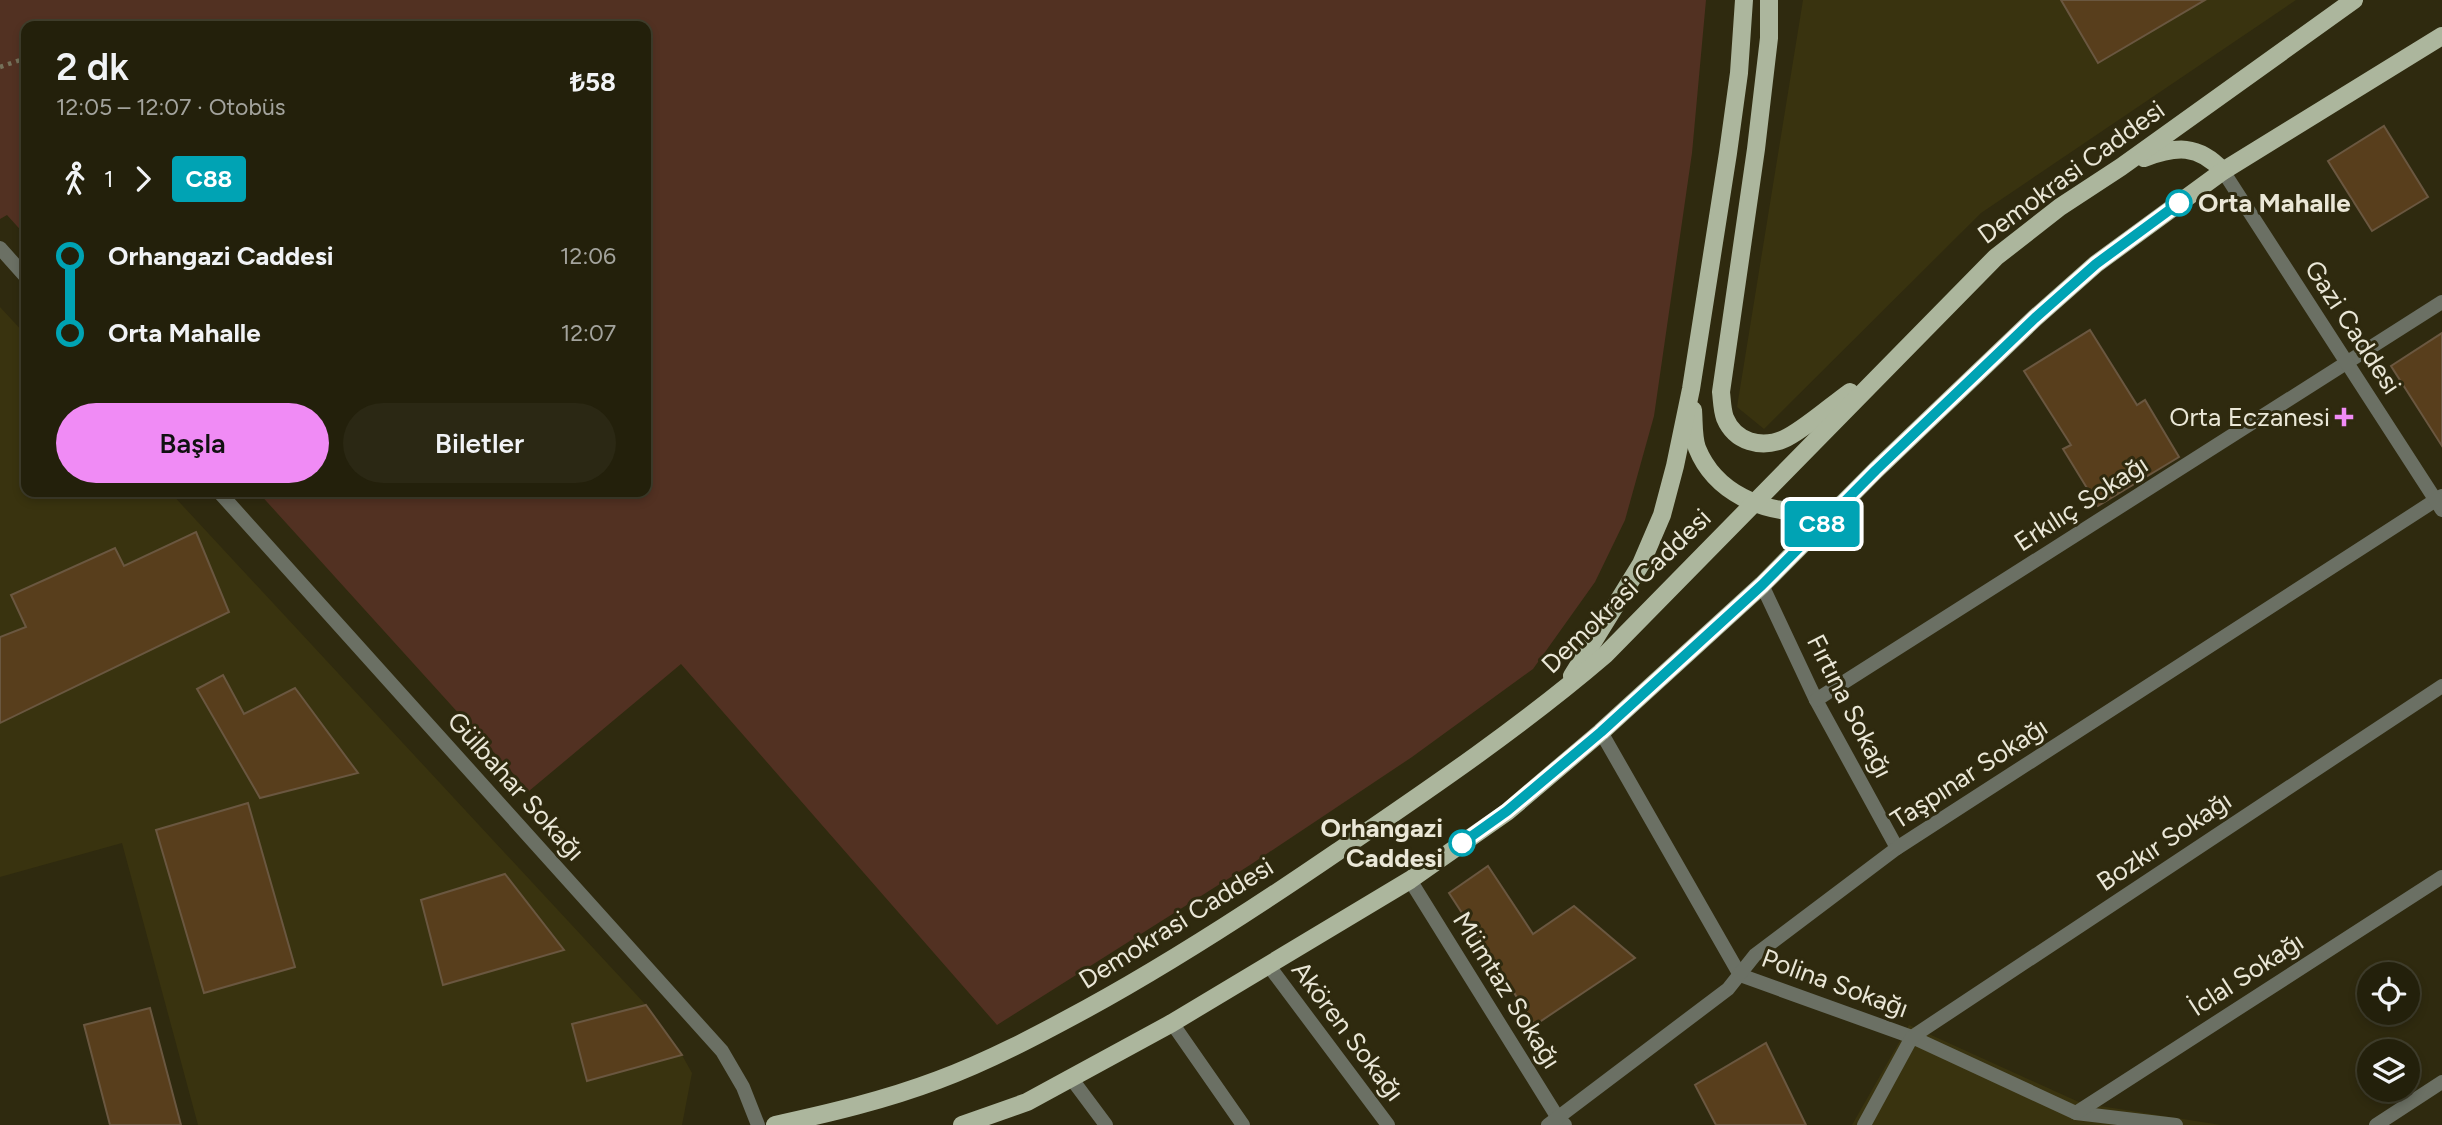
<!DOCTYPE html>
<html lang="tr">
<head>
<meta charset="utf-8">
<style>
	:root { --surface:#23200b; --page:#2b2814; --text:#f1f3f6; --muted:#a3a39d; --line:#403e2c; --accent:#f08bf5 }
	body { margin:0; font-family:Figtree,sans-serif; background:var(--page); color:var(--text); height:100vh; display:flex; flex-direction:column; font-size:26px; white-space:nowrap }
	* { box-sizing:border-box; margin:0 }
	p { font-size:23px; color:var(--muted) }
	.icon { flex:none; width:38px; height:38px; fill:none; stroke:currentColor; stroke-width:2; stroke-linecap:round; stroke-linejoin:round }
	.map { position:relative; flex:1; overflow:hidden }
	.details { position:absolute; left:21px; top:21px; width:630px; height:476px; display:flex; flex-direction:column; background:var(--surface); border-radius:14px; box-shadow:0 4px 10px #0003,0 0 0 2px var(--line) }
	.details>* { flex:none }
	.badge { padding:0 14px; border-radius:5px; font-size:24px; line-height:46px }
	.tools { position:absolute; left:2357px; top:962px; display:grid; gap:14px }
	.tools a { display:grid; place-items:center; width:63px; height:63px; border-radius:50%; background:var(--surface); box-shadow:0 4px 10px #0003,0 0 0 2px var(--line); font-size:35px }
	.map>.badge { position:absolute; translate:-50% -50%; box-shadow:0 0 0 4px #fff }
	.legs { display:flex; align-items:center; gap:10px; height:77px; padding:0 35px; font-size:23px }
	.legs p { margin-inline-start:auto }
	.summary { display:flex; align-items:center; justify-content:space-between; height:119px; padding:0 35px }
	h1 { font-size:38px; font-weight:600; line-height:52px }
	.primary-button { display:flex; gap:14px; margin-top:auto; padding:14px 35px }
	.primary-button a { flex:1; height:80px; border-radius:42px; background:var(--accent); color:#111; font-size:28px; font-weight:600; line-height:80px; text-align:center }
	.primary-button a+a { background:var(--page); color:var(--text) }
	ul { padding:0 35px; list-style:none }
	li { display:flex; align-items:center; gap:24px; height:77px; font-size:26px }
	li i { display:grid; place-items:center; width:10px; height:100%; margin:0 9px; background:currentColor }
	li i::after { content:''; width:18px; height:18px; margin:-9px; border:5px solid; border-radius:50%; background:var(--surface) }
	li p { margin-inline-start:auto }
	li:first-child i { background:linear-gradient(#0000 50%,currentColor 0) }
	li:last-child i { background:linear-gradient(currentColor 50%,#0000 0) }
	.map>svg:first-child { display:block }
</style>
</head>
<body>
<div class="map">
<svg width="2442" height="1125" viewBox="0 0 2442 1125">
	<rect width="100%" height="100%" fill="#2f2a0f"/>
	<!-- built -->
	<g fill="#39330f">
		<path d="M 1803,0 L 2296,0 L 1981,213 L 1764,429 L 1737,407 Z"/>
		<path d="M 0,307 L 26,335 L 26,492 L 170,492 L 646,1005 L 682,1055 L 692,1073 L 682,1125 L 198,1125 L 122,843 L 0,877 Z"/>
		<path d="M 1909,1025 L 2081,1103 L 2221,1125 L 1852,1125 Z"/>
	</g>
	<!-- green -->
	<path fill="#523122" d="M 0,0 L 1706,0 L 1692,153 L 1654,416 L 1625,520 L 1595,582 L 1533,669 L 1412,757 L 1250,865 L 997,1025 L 681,664 L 529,791 L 258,492 L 646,492 L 646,26 L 26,26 L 26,236 L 7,215 L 0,219 Z"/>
	<!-- building -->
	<g fill="#583e1c" stroke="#6a5740" stroke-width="2">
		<path d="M 2061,0 L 2205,0 L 2098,63 Z"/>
		<path d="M 2384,126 L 2428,197 L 2372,231 L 2328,161 Z"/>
		<path d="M 2090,330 L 2137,405 L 2145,400 L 2179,457 L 2098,506 L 2063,449 L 2071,445 L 2024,371 Z"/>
		<path d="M 2442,333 L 2442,446 L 2391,366 Z"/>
		<path d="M 196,532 L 229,612 L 0,723 L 0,637 L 26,627 L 11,595 L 115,548 L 124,566 Z"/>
		<path d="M 223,675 L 244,714 L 295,688 L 358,773 L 260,798 L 197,689 Z"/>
		<path d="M 248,803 L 295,967 L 204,993 L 156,830 Z"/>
		<path d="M 1488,866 L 1533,934 L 1574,906 L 1635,958 L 1535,1025 L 1449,893 Z"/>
		<path d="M 505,874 L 564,950 L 443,985 L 421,900 Z"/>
		<path d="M 646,1005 L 682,1055 L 587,1081 L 572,1024 Z"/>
		<path d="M 150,1008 L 181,1125 L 110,1125 L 84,1025 Z"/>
		<path d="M 1766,1043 L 1806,1125 L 1716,1125 L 1695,1085 Z"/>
	</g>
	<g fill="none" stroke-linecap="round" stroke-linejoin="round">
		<!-- path -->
		<g stroke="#75715a" stroke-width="4.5" stroke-dasharray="3.5 5" stroke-linecap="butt">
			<path d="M 119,26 L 133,21 L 135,26"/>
			<path d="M 0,67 L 26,58"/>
		</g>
		<!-- minor -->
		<g stroke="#6b7064" stroke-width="14">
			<path d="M 0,248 L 26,277"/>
			<path d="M 219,492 L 722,1051 L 743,1087 L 758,1125"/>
			<path d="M 1762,585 L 1816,700 L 1897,848"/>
			<path d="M 1816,700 L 2442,302"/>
			<path d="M 1601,732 L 1740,975 L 1912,1037 L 2076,1113 L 2176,1125"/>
			<path d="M 1410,880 L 1558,1118 L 1565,1125"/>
			<path d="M 1269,966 L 1388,1125"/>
			<path d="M 1172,1023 L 1243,1125"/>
			<path d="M 1071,1078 L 1106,1125"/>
			<path d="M 2076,1113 L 2442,877"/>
			<path d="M 1548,1125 L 1728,989 L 1755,955 L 1897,848 L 2442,496"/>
			<path d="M 1864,1125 L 1912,1037 L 2442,686"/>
			<path d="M 2376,1125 L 2442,1082"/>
		</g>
		<!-- tertiary -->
		<path stroke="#6b7064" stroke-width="14" d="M 2223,171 L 2442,510"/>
		<!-- primary -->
		<g stroke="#acb69d" stroke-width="18">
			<path d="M 1769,0 L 1769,38 L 1756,149 L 1721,392 C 1722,400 1722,410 1725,418 C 1735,442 1761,449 1784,439 C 1801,432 1833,404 1850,392"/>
			<path d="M 2144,158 C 2176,146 2198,144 2223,171"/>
			<path d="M 1693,410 C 1694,422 1693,437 1697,448 C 1715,493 1763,513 1809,512 C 1819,512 1831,507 1841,505"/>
			<path d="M 1572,676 L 1641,564 L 1662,515 L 1675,466 L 1691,389 L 1728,153 L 1739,73 L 1744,0"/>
			<path d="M 775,1125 C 830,1113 885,1100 938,1080 C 989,1061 1038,1035 1086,1009 C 1172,962 1255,908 1337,852 C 1428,790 1521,727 1605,655 L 1996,257 L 2060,207 L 2121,167 L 2354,0"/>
			<path d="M 962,1125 L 1027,1102 L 1172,1023 L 1410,880 L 1507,812 L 1601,732 L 1762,585 L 1876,470 L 2035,318 L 2096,264 L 2223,171 L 2442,36"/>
		</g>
	</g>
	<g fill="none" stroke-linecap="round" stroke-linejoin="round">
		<defs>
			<path id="line-1" d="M 1462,843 L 1507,811 L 1601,732 L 1762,585 L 1876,470 L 2035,318 L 2096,264 L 2179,203"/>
		</defs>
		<!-- line-1 casing -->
		<use href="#line-1" stroke="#fff" stroke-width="16"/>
		<!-- line-1 -->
		<use href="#line-1" stroke="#00a3b4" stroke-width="10"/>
	</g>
	<!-- markers -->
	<g fill="#fff" stroke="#00a3b4" stroke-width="3.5">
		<circle cx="2179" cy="203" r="12"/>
		<circle cx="1462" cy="843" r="12"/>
	</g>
	<path fill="#f08bf5" stroke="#2f2a0f" stroke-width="2.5" d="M2340.5 406.5h7v7h7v7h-7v7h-7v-7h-7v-7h7z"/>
	<g text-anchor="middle" stroke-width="6" stroke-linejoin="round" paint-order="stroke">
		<!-- street labels -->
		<g font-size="26" fill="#eae7d7" stroke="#2f2a0f">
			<text transform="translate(2071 172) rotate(-36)" y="9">Demokrasi Caddesi</text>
			<text transform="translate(2353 327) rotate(57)" y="9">Gazi Caddesi</text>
			<text transform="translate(2081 503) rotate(-33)" y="9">Erkılıç Sokağı</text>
			<text transform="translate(1626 591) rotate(-44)" y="9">Demokrasi Caddesi</text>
			<text transform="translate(1850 706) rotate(63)" y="9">Fırtına Sokağı</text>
			<text transform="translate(1969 773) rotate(-33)" y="9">Taşpınar Sokağı</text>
			<text transform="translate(516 786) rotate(48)" y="9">Gülbahar Sokağı</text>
			<text transform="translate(2164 841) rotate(-34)" y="9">Bozkır Sokağı</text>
			<text transform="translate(1176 923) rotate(-32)" y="9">Demokrasi Caddesi</text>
			<text transform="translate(2246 974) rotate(-33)" y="9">İclal Sokağı</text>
			<text transform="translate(1835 983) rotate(20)" y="9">Polina Sokağı</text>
			<text transform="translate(1507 990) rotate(58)" y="9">Mümtaz Sokağı</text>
			<text transform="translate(1348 1031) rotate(53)" y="9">Akören Sokağı</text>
		</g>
		<!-- stop labels -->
		<g font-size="26" font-weight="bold" fill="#eae7d7" stroke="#2f2a0f" text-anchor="start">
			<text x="2198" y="212">Orta Mahalle</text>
			<text x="1443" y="837" text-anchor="end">Orhangazi<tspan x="1443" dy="30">Caddesi</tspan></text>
		</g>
		<!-- poi labels -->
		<g font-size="26" fill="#eae7d7" stroke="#2f2a0f" text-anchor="end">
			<text x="2330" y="426">Orta Eczanesi</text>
		</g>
	</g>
</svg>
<div class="tools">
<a><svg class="icon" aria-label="locate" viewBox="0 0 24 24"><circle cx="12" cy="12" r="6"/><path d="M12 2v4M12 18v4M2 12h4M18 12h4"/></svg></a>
<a><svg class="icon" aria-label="layers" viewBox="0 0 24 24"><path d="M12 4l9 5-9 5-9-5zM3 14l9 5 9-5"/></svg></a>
</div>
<b class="badge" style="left:1822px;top:524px;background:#00a3b4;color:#fff">C88</b>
<section class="details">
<div class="summary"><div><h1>2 dk</h1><p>12:05 – 12:07 · Otobüs</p></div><b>₺58</b></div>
<div class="legs"><svg class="icon" aria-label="walk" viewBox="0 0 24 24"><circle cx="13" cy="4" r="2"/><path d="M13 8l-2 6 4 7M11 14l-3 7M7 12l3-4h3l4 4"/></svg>1<svg class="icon" aria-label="forward" viewBox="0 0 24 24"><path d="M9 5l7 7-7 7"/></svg><b class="badge" style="background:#00a3b4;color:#fff">C88</b></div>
<ul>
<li><i style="color:#00a3b4"></i><b>Orhangazi Caddesi</b><p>12:06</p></li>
<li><i style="color:#00a3b4"></i><b>Orta Mahalle</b><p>12:07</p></li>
</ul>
<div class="primary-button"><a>Başla</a><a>Biletler</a></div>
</section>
</div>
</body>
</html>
